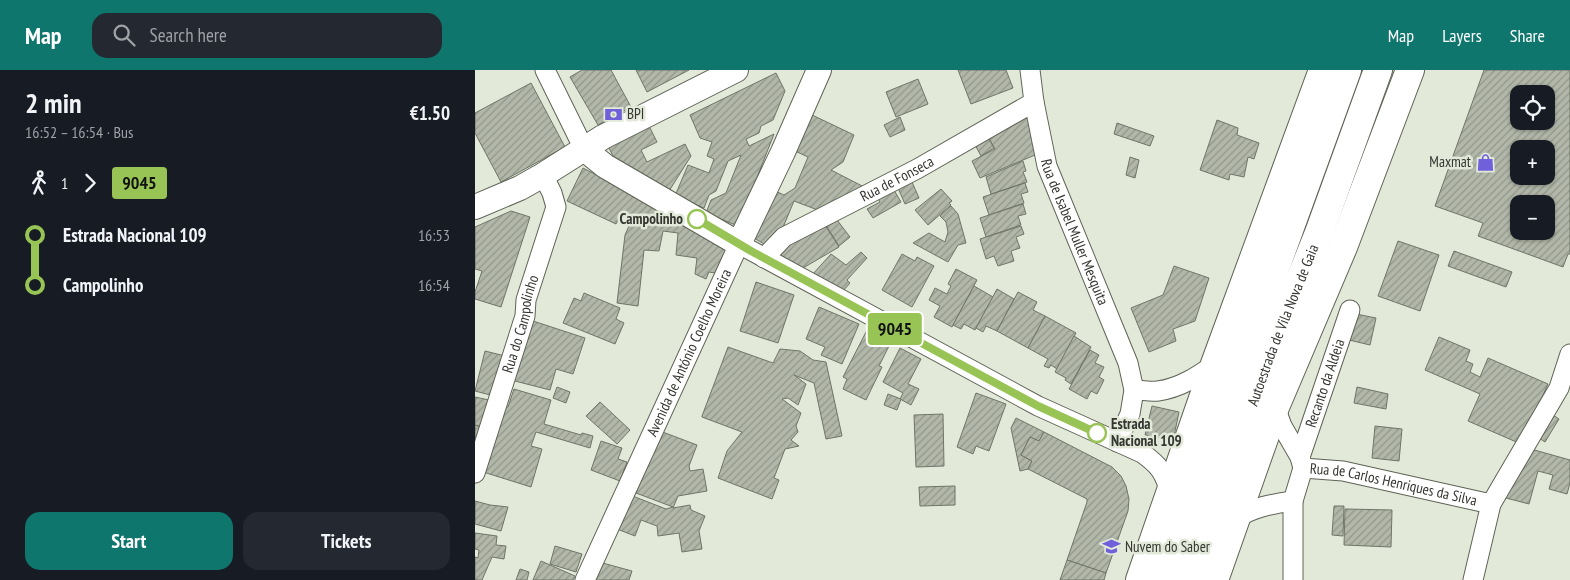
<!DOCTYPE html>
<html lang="en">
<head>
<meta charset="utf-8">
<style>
	:root { --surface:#171b24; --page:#242831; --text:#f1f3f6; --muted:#9ea1a6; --accent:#0f766e }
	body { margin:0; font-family:"PT Sans Narrow",sans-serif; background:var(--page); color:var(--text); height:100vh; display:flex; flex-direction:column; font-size:19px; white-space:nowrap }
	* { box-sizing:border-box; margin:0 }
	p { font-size:16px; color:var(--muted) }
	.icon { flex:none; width:28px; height:28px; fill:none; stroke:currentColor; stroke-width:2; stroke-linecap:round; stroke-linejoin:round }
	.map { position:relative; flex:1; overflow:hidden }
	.drawer { display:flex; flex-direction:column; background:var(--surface); width:475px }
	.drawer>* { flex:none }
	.badge { padding:0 10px; border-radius:4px; font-size:18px; line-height:32px }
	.buttons { position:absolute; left:1035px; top:15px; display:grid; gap:10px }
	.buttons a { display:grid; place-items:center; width:45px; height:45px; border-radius:10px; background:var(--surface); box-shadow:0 1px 4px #0004; font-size:25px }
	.map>.badge { position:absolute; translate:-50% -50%; box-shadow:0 0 0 2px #fff }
	.legs { display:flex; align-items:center; gap:8px; height:55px; padding:0 25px; font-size:16px }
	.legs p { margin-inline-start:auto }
	.summary { display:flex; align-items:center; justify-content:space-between; height:85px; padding:0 25px }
	h1 { font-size:28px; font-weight:800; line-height:38px }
	.button { display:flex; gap:10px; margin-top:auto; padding:10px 25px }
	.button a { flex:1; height:58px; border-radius:15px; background:var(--accent); color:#fff; font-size:20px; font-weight:800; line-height:58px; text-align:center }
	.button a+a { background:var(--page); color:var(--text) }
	ul { padding:0 25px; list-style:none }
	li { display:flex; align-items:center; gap:18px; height:50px; font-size:19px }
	li i { display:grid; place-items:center; width:8px; height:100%; margin:0 6px; background:currentColor }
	li i::after { content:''; width:12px; height:12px; margin:-6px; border:4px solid; border-radius:50%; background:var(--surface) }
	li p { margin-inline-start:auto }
	li:first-child i { background:linear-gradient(#0000 50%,currentColor 0) }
	li:last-child i { background:linear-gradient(currentColor 50%,#0000 0) }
	header { display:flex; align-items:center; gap:30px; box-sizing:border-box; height:70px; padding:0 25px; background:var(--accent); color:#fff }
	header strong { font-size:24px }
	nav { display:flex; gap:28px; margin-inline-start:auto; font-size:18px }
	.search { width:350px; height:45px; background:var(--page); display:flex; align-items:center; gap:12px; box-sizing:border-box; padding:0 18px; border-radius:15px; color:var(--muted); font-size:19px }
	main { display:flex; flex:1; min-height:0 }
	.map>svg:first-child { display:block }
</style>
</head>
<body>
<header>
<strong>Map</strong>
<div class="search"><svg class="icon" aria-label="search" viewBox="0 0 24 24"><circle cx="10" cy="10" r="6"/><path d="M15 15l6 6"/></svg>Search here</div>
<nav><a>Map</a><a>Layers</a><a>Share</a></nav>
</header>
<main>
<section class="drawer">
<div class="summary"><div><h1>2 min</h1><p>16:52 – 16:54 · Bus</p></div><b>€1.50</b></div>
<div class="legs"><svg class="icon" aria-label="walk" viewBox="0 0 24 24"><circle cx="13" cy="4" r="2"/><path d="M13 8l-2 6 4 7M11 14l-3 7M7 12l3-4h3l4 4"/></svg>1<svg class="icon" aria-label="forward" viewBox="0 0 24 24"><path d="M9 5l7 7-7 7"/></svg><b class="badge" style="background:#98c455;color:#111">9045</b></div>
<ul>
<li><i style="color:#98c455"></i><b>Estrada Nacional 109</b><p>16:53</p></li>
<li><i style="color:#98c455"></i><b>Campolinho</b><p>16:54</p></li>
</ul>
<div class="button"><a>Start</a><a>Tickets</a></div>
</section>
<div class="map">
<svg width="1095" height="510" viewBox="0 0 1095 510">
	<defs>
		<pattern id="building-hatch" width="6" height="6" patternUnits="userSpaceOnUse" patternTransform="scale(1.25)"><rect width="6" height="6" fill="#b2b8a9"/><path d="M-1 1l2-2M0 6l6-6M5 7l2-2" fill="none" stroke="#92968a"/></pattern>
	</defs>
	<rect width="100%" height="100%" fill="#e2e9d9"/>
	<!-- building -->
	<g fill="url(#building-hatch)" stroke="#6f7567" fill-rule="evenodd">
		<path d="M 107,0 L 136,0 L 156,37 L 123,55 L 95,7 Z"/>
		<path d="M 161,0 L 214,0 L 172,22 Z"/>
		<path d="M 483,0 L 531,0 L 538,18 L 496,34 Z"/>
		<path d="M 1009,0 L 1095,0 L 1095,184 L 1093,184 L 1088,197 L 1003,166 L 1008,153 L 960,136 ZM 1044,24 L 1071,24 L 1071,51 L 1044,51 ZM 1044,79 L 1071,79 L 1071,106 L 1044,106 ZM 1044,134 L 1071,134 L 1071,161 L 1044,161 Z"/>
		<path d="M 301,3 L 310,21 L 298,50 L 286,56 L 284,63 L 271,69 L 274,76 L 299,64 L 263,156 L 231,143 L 236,130 L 251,123 L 266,85 L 253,91 L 241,121 L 234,125 L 229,138 L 200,126 L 213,95 L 234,103 L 239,89 L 232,86 L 237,72 L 225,68 L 215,45 Z"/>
		<path d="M 443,9 L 453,34 L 421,47 L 411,22 Z"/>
		<path d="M 56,13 L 90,77 L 26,112 L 0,63 L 0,43 Z"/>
		<path d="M 335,44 L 379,65 L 368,92 L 356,100 L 393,119 L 348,142 L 319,131 L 304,167 L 291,175 L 277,167 L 298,120 L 309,125 L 320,118 L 333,87 L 320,81 Z"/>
		<path d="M 549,46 L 555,50 L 557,57 L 560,85 L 505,108 L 497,91 L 520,79 L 511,63 Z"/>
		<path d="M 425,47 L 430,60 L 415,67 L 409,55 Z"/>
		<path d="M 742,50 L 763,58 L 762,65 L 784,73 L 779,89 L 773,87 L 769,107 L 755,104 L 754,110 L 725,100 Z"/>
		<path d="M 172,52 L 182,72 L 166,80 L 172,92 L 210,74 L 216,86 L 194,121 L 138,86 L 132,74 Z"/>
		<path d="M 642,53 L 679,66 L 675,76 L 639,64 Z"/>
		<path d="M 511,64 L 519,78 L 506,86 L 498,71 Z"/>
		<path d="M 655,87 L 664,90 L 660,108 L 651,105 Z"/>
		<path d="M 548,91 L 551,101 L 548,102 L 552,112 L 516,124 L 511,107 Z"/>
		<path d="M 108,98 L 254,173 L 240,203 L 234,202 L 231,209 L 220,204 L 222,188 L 201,185 L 203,163 L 188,161 L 184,181 L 169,180 L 163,236 L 142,233 L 150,165 L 157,149 L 146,144 L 141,154 L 92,131 Z"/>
		<path d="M 437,112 L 444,128 L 430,134 L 423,118 Z"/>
		<path d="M 550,113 L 553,122 L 546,124 L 549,133 L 514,145 L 508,127 Z"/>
		<path d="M 416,115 L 426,132 L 398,148 L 392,139 L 405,132 L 401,124 Z"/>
		<path d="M 466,119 L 477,131 L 474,133 L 476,135 L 453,155 L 440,140 Z"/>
		<path d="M 548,134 L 551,144 L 543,146 L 546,155 L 511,167 L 505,148 Z"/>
		<path d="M 476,136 L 483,144 L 491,173 L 483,175 L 473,192 L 438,173 L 454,163 L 470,172 L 473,162 L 471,152 L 465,146 Z"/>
		<path d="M 36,141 L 55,147 L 26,237 L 0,229 L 0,222 L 7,201 L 0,199 L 0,157 Z"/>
		<path d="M 359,146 L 375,167 L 364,176 L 349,152 Z"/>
		<path d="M 348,152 L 364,177 L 328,198 L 300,182 Z"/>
		<path d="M 546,156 L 549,164 L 541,167 L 545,178 L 536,181 L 539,191 L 523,196 L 519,186 L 511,189 L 505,169 Z"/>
		<path d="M 923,171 L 964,185 L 945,241 L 903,226 Z"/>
		<path d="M 979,181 L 1037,202 L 1031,217 L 973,196 Z"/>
		<path d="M 386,182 L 392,188 L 372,210 L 375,213 L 368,221 L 337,205 L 356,184 L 371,195 Z"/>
		<path d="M 427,184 L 440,191 L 442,187 L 459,196 L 437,237 L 407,220 Z"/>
		<path d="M 699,196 L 734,208 L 720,251 L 698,259 L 701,271 L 674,282 L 656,238 L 688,225 Z"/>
		<path d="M 481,199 L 502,210 L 477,257 L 459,247 L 465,236 L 454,230 L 460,218 L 472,224 L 476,216 L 473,214 Z"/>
		<path d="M 281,212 L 319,225 L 303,273 L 265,261 Z"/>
		<path d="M 499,216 L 518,227 L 500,260 L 489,254 L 486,259 L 478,255 Z"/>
		<path d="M 522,219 L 539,229 L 522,261 L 511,256 L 508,262 L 501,258 Z"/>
		<path d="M 543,222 L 562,232 L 558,240 L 570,246 L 553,278 L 522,261 Z"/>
		<path d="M 109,223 L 145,238 L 141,249 L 149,253 L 140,274 L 88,253 L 99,228 L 106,231 Z"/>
		<path d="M 344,237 L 384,254 L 367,294 L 346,285 L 350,277 L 331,269 Z"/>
		<path d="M 876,243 L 901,248 L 895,275 L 870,269 Z"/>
		<path d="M 570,246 L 601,263 L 582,299 L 576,295 L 574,298 L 569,296 L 573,289 L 553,278 Z"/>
		<path d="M 55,250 L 110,268 L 98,304 L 81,299 L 75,320 L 36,310 Z"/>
		<path d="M 392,260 L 416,272 L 404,296 L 407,297 L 391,330 L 368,319 L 372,309 L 368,307 Z"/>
		<path d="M 599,266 L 616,277 L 596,314 L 590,310 L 591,308 L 580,302 Z"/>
		<path d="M 964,267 L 995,280 L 991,291 L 998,294 L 995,302 L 1005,307 L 1013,288 L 1073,314 L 1046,374 L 993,351 L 1005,324 L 950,300 Z"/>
		<path d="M 253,277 L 298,293 L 305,279 L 325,281 L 338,290 L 351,292 L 367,366 L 351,369 L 339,313 L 319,305 L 331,314 L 323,335 L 313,328 L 307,329 L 326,343 L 321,356 L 323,362 L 316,370 L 324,376 L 310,379 L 299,408 L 304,410 L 297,429 L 243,408 L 252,381 L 267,362 L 227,347 L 227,346 Z"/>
		<path d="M 425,278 L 446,289 L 433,314 L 444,319 L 436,335 L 425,329 L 428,323 L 408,312 Z"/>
		<path d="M 615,280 L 624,285 L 620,293 L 629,297 L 624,307 L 629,310 L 622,324 L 616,321 L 612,329 L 594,319 Z"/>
		<path d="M 10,281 L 30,286 L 19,326 L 0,321 Z"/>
		<path d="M 82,317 L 95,322 L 91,333 L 78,328 Z"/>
		<path d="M 882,317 L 913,324 L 911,339 L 879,333 Z"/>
		<path d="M 39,319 L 76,330 L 69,354 L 106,365 L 107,363 L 118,366 L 115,378 L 61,362 L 56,376 L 67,379 L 56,417 L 5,401 L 26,335 L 33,337 Z"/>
		<path d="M 501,323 L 531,334 L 514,381 L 501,376 L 498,384 L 482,377 Z"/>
		<path d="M 413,324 L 426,329 L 422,340 L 409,335 Z"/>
		<path d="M 0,327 L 14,330 L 8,357 L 0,355 Z"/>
		<path d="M 125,332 L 155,360 L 142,374 L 111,346 Z"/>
		<path d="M 677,336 L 704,342 L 698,371 L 670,365 Z"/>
		<path d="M 1075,343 L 1084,349 L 1070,372 L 1061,366 Z"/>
		<path d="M 468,344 L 469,396 L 441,397 L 439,345 Z"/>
		<path d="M 541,348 L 569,362 L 564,371 L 555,367 L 546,385 L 557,391 L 553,399 L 545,401 L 536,358 Z"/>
		<path d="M 0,355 L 6,357 L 0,382 Z"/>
		<path d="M 900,356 L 927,359 L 924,391 L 897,388 Z"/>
		<path d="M 185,361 L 222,375 L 214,396 L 215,401 L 228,399 L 232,421 L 203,426 L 198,438 L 215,435 L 216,440 L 230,446 L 224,461 L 227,479 L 207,482 L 204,463 L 183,466 L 182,456 L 166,450 L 160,466 L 142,459 L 155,425 L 191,439 L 198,437 L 161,423 Z"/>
		<path d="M 569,362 L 637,397 L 646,406 L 651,416 L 654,429 L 653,441 L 631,503 L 592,490 L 612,432 L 612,429 L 553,399 L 557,391 L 546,385 L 555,367 L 564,371 Z"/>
		<path d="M 126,371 L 147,378 L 143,389 L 152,392 L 145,411 L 116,400 Z"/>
		<path d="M 1045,376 L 1095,390 L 1095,413 L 1092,424 L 1074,419 L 1078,405 L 1063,401 L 1054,434 L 1031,428 Z"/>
		<path d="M 480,416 L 480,435 L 445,436 L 444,417 Z"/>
		<path d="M 0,431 L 15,435 L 33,437 L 26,461 L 0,454 Z"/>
		<path d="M 859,436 L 869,436 L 868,466 L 857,465 Z"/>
		<path d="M 870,439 L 917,440 L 916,477 L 869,475 Z"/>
		<path d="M 0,463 L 22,466 L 21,475 L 31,476 L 29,489 L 17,487 L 7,510 L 0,510 L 0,487 L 3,488 L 4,480 L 0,479 Z"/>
		<path d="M 80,476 L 107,484 L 101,502 L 75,494 Z"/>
		<path d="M 592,490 L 631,503 L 629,510 L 585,510 Z"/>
		<path d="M 66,491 L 100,506 L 98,510 L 58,510 Z"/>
		<path d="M 124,492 L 157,501 L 154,510 L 119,510 Z"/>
		<path d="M 45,499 L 54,502 L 52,510 L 41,510 Z"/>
	</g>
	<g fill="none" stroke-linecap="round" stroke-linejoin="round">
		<defs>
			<g id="minor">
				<path d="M 70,0 L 109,79"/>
				<path id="s1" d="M 555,0 L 559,32 L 572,96 L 653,293 L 659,320 L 655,344 L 642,372"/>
				<path id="s2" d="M 289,188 L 309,167 L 442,99 L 559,32"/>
				<path d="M 659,320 C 667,320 676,322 683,321 C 705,318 723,306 740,294"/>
				<path d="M 800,337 L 807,356 L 825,387 L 828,398 L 818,431 L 818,510"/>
				<path id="s3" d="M 825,387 L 875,240"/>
				<path id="s4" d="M 828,398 L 868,401 L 1016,434"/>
				<path id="s5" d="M 0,403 L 50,246 L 51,230 L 81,137 L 77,123 L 68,105"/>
				<path d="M 761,448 C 780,437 796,434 818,431"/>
				<path id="s6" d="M 110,510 L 264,174 L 563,336 L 667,383 C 684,395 689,402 695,422"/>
				<path d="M 998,510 L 1016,434 L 1084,318 L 1095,284"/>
			</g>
			<g id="major">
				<path d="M 109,79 L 130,96 L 264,174 L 308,82 L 344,0"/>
				<path d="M 0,137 L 45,118 L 68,105 L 128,67 L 261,0"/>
			</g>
			<g id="highway">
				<path d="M 665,510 L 740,294 L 848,0"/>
				<path d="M 689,510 L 736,375 L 872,0"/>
				<path id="s7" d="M 716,510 L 795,285 L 844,163 L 903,0"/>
				<path d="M 739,510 L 800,337 L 868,177 L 935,0"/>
			</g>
		</defs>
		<!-- minor casing -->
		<use href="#minor" stroke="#5e6355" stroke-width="21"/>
		<!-- major casing -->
		<use href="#major" stroke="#5e6355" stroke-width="26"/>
		<!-- highway casing -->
		<use href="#highway" stroke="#5e6355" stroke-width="30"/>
		<!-- minor -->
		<use href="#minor" stroke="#fff" stroke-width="19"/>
		<!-- major -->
		<use href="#major" stroke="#fff" stroke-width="24"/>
		<!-- highway -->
		<use href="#highway" stroke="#fff" stroke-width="28"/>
	</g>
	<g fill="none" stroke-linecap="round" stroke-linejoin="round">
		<defs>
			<path id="line-1" d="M 222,149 L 276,181 L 563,336 L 622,363"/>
		</defs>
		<!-- line-1 casing -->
		<use href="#line-1" stroke="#fff" stroke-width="11"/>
		<!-- line-1 -->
		<use href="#line-1" stroke="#98c455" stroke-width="8"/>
	</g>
	<!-- icons -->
	<defs>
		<symbol id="bank-bare" viewBox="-9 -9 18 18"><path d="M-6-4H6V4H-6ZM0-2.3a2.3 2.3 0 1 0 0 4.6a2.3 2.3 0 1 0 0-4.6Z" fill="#7061db" stroke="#e2e9d9" stroke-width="2.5" paint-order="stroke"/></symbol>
		<symbol id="shop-bare" viewBox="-9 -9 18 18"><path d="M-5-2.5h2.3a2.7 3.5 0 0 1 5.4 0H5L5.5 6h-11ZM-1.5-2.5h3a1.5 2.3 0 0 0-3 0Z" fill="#7061db" stroke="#e2e9d9" stroke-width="2.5" paint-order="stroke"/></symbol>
		<symbol id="school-bare" viewBox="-9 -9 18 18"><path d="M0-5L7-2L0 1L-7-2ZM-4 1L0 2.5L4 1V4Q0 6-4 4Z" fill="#7061db" stroke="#e2e9d9" stroke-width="2.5" paint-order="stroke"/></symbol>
	</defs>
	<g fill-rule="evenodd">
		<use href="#bank-bare" x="126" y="32" width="25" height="25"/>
		<use href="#shop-bare" x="998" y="80" width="25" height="25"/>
		<use href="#school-bare" x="624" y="464" width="25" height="25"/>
	</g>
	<!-- markers -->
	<g fill="#fff" stroke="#98c455" stroke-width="2.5">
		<circle cx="222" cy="149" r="9"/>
		<circle cx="622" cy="363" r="9"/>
	</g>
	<g text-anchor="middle" stroke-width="5" stroke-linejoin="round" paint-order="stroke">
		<!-- poi labels -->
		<g font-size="15" fill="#343731" stroke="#e2e9d9" text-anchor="start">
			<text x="152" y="49">BPI</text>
			<text x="996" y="97" text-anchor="end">Maxmat</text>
			<text x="650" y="482">Nuvem do Saber</text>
		</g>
		<!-- street labels -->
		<g font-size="15" fill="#343731" stroke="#e2e9d9">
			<text dy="5" stroke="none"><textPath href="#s2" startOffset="156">Rua de Fonseca</textPath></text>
			<text dy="5" stroke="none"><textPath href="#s1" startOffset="169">Rua de Isabel Muller Mesquita</textPath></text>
			<text dy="5" stroke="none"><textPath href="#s5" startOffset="156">Rua do Campolinho</textPath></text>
			<text dy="5" stroke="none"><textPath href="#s7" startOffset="271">Autoestrada de Vila Nova de Gaia</textPath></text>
			<text dy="5" stroke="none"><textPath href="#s6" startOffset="250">Avenida de António Coelho Moreira</textPath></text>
			<text dy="5" stroke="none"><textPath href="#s3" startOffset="78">Recanto da Aldeia</textPath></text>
			<text dy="5" stroke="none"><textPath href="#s4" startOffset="92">Rua de Carlos Henriques da Silva</textPath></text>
		</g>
		<!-- stop labels -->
		<g font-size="15" font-weight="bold" fill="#343731" stroke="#e2e9d9" text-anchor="end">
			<text x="208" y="154">Campolinho</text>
			<text x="636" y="359" text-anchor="start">Estrada<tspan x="636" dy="17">Nacional 109</tspan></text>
		</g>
	</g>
</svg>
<div class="buttons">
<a><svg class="icon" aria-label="locate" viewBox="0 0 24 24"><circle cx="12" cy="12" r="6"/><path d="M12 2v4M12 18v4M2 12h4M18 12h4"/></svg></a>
<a>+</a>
<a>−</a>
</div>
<b class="badge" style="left:420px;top:259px;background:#98c455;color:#111">9045</b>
</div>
</main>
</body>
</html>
